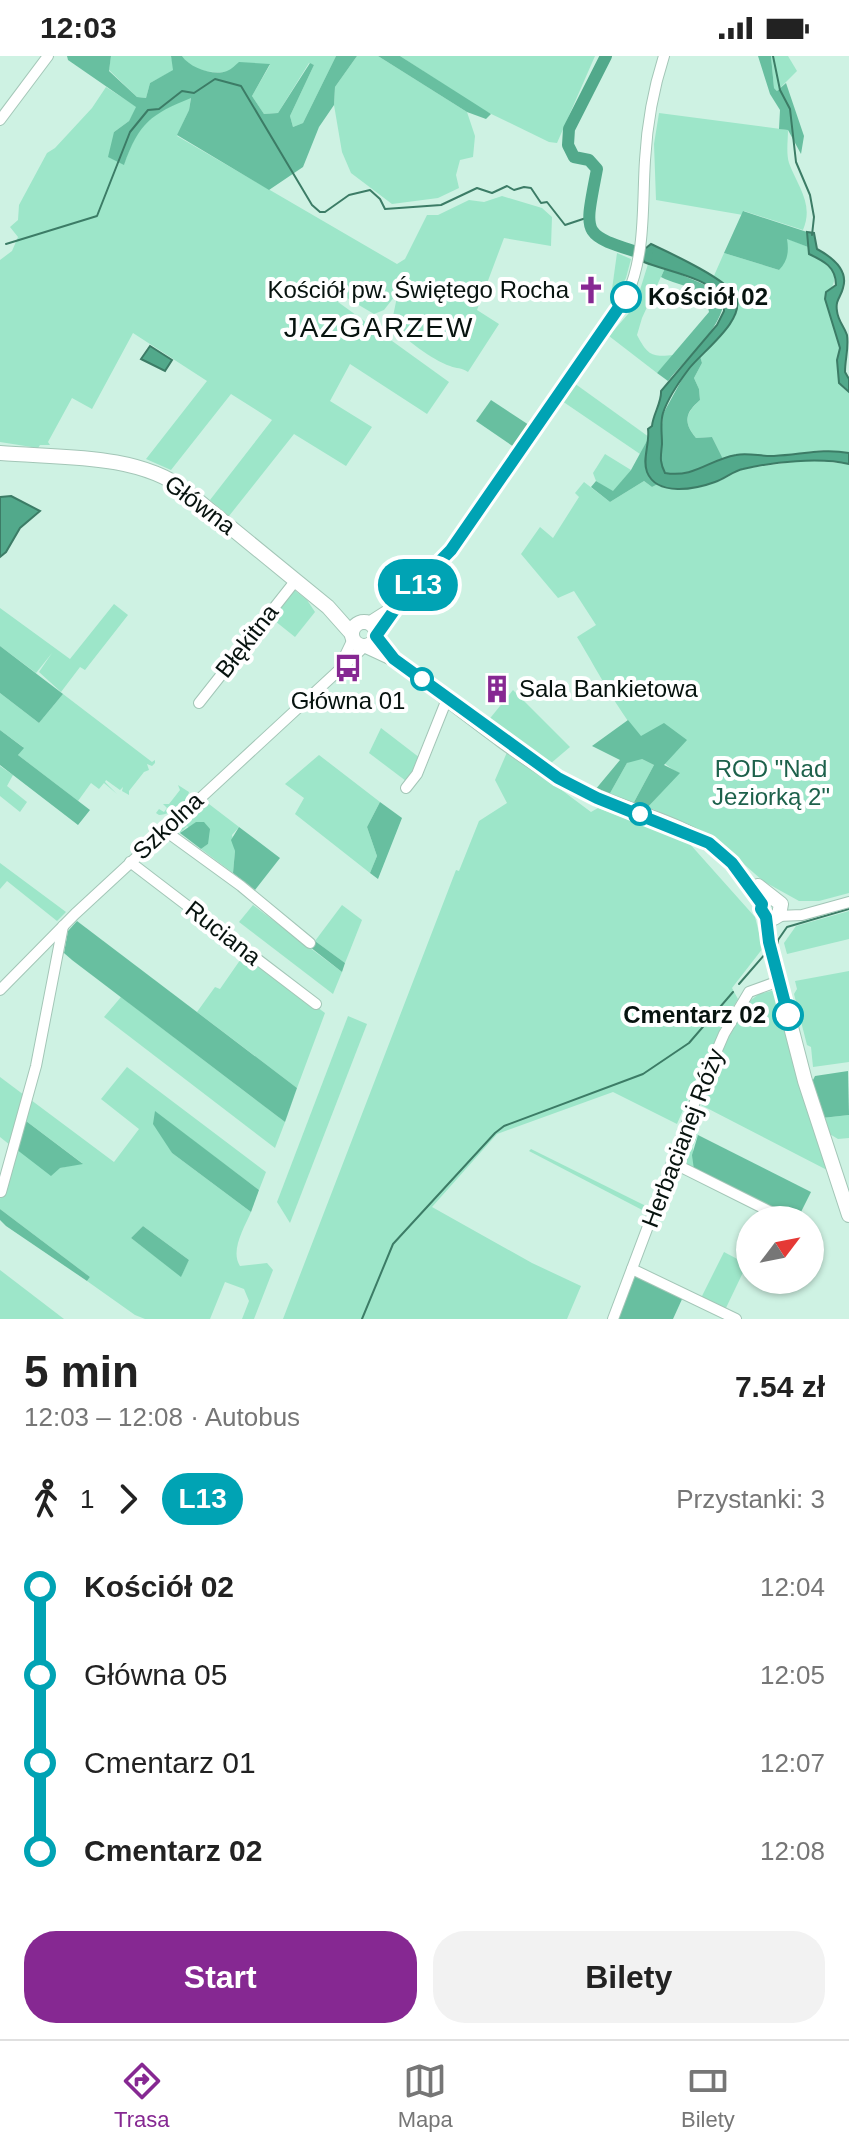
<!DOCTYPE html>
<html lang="pl">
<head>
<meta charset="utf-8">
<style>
	:root { --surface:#fff; --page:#f2f2f2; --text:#222; --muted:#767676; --line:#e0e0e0; --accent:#862892 }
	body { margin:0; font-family:Helvetica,sans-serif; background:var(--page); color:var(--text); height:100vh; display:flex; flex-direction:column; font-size:30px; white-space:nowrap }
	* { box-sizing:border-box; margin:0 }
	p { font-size:26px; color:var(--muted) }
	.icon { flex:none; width:44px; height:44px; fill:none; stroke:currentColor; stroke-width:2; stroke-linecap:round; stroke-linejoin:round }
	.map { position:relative; height:1263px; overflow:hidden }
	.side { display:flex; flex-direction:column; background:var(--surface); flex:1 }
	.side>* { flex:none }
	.badge { padding:0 16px; border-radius:26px; font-size:28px; line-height:52px }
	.needle { width:52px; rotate:58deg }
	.tools { position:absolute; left:736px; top:1150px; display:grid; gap:16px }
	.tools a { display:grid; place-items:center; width:88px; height:88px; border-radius:50%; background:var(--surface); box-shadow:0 2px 6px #0004; font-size:40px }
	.map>.badge { position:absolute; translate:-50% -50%; box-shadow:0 0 0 4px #fff }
	.legs { display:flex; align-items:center; gap:12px; height:88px; padding:0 24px; font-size:26px }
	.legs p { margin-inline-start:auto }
	.summary { display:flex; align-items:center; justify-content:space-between; height:136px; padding:0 24px }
	h1 { font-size:44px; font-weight:700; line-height:60px }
	.primary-button { display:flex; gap:16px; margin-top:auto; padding:16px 24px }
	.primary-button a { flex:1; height:92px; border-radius:32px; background:var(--accent); color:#fff; font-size:32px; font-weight:700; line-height:92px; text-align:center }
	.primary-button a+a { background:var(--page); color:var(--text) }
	ul { padding:0 24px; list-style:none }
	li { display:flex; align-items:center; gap:28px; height:88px; font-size:30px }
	li i { display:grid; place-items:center; width:12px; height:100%; margin:0 10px; background:currentColor }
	li i::after { content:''; width:20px; height:20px; margin:-10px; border:6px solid; border-radius:50%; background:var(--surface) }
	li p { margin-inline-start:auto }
	li:first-child i { background:linear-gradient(#0000 50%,currentColor 0) }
	li:last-child i { background:linear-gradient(currentColor 50%,#0000 0) }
	.status { display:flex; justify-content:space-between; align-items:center; height:56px; padding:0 40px; background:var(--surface); direction:ltr }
	.status svg { height:22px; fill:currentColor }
	.tabs { display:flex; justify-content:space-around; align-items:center; height:112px; border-top:2px solid var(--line); background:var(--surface); font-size:22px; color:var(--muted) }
	.tabs a { display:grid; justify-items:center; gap:4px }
	.tabs .on { color:var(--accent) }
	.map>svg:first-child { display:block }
</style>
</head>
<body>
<div class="status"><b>12:03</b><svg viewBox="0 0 49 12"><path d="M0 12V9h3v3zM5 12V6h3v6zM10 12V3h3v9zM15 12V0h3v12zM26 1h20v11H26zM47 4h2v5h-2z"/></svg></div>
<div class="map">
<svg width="849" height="1263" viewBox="0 0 849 1263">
	<rect width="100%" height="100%" fill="#cef2e3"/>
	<!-- green -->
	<g fill="#9de6c9" fill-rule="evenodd">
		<path d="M 111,0 L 171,0 L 174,14 L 150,27 L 146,42 L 137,41 L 109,14 Z"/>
		<path d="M 182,0 L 336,0 L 303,67 L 293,71 L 290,60 L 314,9 L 309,7 L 278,57 L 264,58 L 252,40 L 270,9 C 245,13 198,27 182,0 Z"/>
		<path d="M 357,0 L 378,0 L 467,56 L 475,80 L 473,101 L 460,104 L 456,119 L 459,132 L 438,142 L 392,148 L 351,117 L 342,96 L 334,49 L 335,31 Z"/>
		<path d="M 400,0 L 595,0 L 557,87 L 549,86 L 483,54 Z"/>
		<path d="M 771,0 L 788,0 L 797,15 L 777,35 L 774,32 Z"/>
		<path d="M 106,31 L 137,51 L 129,65 L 114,76 L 124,108 C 139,66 151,58 191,41 L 189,54 L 177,80 L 397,208 L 405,203 L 427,159 L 438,159 L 469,144 L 484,146 L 502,140 L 542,152 L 552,161 L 551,190 L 504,182 L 477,254 L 499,268 L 468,316 C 461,311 457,313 450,310 C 432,304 406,283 391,270 L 398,236 L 384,254 L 374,258 L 342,239 L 338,246 L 449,326 L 427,358 L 350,308 L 330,345 L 372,371 L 346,410 L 294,378 L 229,460 L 210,444 L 272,364 L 231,338 L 171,414 L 146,403 L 207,325 L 133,277 L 92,353 L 72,342 L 48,386 L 50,389 L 40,389 L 38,392 L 0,386 L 0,204 L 12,195 L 18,181 L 10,171 L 18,164 L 19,149 L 47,97 L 55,92 L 92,52 Z"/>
		<path d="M 659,57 L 788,74 C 788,84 786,97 789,107 C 798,131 814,148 803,174 L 744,155 L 743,159 L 656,144 L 654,88 Z"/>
		<path d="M 786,182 L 808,191 L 809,198 C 836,210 842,218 825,243 L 840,292 L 837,304 L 839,327 L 849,336 L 849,397 L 822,394 L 777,400 L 739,398 L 723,403 L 712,381 L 696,382 C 683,366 685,358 700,344 L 699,333 L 694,322 L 702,307 L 700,300 C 713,289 748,257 734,237 C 729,231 720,226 713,222 L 724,197 L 779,214 Z"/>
		<path d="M 617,197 L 631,203 L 626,222 L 609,255 Z"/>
		<path d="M 648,208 L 665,212 L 642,262 L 637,279 C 648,300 652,301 674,299 L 657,317 L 609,280 L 635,250 Z"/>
		<path d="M 574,327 L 649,381 L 640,398 L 562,345 Z"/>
		<path d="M 605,398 L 631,414 L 613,436 L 596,425 L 593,417 Z"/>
		<path d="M 808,404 L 849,408 L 849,837 L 819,845 L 799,845 L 763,825 L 719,786 L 653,753 L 646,753 L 679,717 C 639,697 601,620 577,581 L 596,569 L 574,535 L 558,542 L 521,498 L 540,471 L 553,482 L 579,441 L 575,437 L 584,426 L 610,446 L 644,425 L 652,431 L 658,428 L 672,433 L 717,426 L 743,413 Z"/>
		<path d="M 293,533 L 307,544 L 315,556 L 295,581 L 270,561 Z"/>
		<path d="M 114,548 L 128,559 L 85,614 L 80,611 L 61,636 L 39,616 L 52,597 L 36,617 L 0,590 L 0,552 L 70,603 Z"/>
		<path d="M 513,634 L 570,691 L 550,708 L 487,666 Z"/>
		<path d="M 0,637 L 39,667 L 63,638 L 152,706 L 155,704 L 155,707 L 152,710 L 147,708 L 149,714 L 144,716 L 129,735 L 129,739 L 122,735 L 123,731 L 120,734 L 106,724 L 105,726 L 117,738 L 104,727 L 99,733 L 91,727 L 78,745 L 18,699 L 23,691 L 0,674 Z"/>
		<path d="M 381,672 L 420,702 L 411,724 L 406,725 L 369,697 Z"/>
		<path d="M 508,694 L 591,756 L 598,752 L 689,787 L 755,861 L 763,892 L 732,932 L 738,943 L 722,969 L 702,1017 L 699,1017 L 677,1068 L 613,1036 L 497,1078 L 432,1151 L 532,1207 L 581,1230 L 567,1263 L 283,1263 L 456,814 L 459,815 L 479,765 L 507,747 L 495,724 Z"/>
		<path d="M 319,699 L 380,746 L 367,771 L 377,800 L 370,817 L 295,758 L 304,742 L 285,728 Z"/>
		<path d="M 634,703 L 642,703 L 654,709 L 633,748 L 609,739 L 627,707 Z"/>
		<path d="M 0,710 L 13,719 L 7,730 L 27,746 L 20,756 L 0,740 Z"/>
		<path d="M 178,729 L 189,736 C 186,749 173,758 159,759 L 156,757 L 159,753 L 164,756 L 167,752 L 163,748 L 169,748 L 180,734 Z"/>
		<path d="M 205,745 L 239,771 L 232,779 L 235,795 L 233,817 L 201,793 L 208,788 L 187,770 L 180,777 L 180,770 Z"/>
		<path d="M 0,807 L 66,856 L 57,865 L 7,825 L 0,833 Z"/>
		<path d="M 253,849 L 342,916 L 333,938 L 239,866 Z"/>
		<path d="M 342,849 L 362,864 L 345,907 L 315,885 Z"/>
		<path d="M 849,855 L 849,883 L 787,898 L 784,887 L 796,870 Z"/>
		<path d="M 245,897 L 325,957 L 297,1032 L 197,956 L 215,931 L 220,933 Z"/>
		<path d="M 849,915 L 849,1006 L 813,1011 L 811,991 L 807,989 L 794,938 L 797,933 L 795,925 Z"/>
		<path d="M 775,934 L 804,1045 L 827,1114 L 701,1049 L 721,994 L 751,944 L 759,938 Z"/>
		<path d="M 121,941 L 285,1066 L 275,1092 L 104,961 Z"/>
		<path d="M 348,960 L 367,968 L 290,1167 L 277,1146 Z"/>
		<path d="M 127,1011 L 266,1116 L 259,1134 L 155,1056 L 172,1097 L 251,1156 C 244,1172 230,1195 240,1210 L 267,1207 L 273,1214 L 254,1263 L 242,1263 L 249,1245 L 244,1233 L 225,1226 L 210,1263 L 145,1263 L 135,1259 L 87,1225 L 90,1221 L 0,1153 L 0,1143 L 16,1093 L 60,1112 L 82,1107 L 22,1062 L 31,1044 L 114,1106 L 139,1073 L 101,1043 ZM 143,1170 L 189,1204 L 181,1220 L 131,1182 Z"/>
		<path d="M 0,1021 L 24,1039 L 10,1089 L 0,1081 Z"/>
		<path d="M 849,1059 L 849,1082 L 838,1083 L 828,1077 L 822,1062 Z"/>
		<path d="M 693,1076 L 698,1079 L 693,1090 L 694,1114 L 679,1106 Z"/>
		<path d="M 531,1093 L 650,1152 L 648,1157 L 529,1095 Z"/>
		<path d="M 724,1196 L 747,1208 L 725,1254 L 701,1242 Z"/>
		<path d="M 0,1214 L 64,1263 L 0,1263 Z"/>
	</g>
	<!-- forest -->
	<g fill="#68bfa0">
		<path d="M 67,0 L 111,0 L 109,15 L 137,41 L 146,42 L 150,27 L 173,14 L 171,0 L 182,0 C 190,12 213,20 227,15 C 232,13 235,9 239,6 L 270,8 L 252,40 L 264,58 L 278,57 L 310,7 L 314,9 L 290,60 L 293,71 L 303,67 L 336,0 L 357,0 L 335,31 L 334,49 L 319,71 L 303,111 L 269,134 L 177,79 L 189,54 L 191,42 C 151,58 139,67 124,109 L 108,101 L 114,76 L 129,65 L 136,51 L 68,4 Z"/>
		<path d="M 378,0 L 400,0 L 491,58 L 486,63 L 467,56 Z"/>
		<path d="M 758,0 L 771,0 L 774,32 L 777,35 L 786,27 L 804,80 L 801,98 L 788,74 L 779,73 L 780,54 L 770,38 Z"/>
		<path d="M 743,155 L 807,176 L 808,191 L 787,183 C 789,195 788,205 779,214 L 724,197 Z"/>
		<path d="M 665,212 L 715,233 L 724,243 C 723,272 686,302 668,325 L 657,317 L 709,256 C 705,229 682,232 661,221 Z"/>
		<path d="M 700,300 L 702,307 L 694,322 L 699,333 L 700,344 C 685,357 683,366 696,382 L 712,381 L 723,403 C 700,411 691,421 665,417 L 659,401 L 663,358 L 687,314 Z"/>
		<path d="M 491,344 L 529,369 L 514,391 L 476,365 Z"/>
		<path d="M 649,381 C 646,400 643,415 658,428 L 652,431 L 644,425 L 610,446 L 591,431 L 596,425 L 613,435 L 631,414 Z"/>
		<path d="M 0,590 L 63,638 L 39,667 L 0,637 Z"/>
		<path d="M 628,664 L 641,680 L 664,667 L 687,684 L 664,709 L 680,717 L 646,753 L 633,748 L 654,709 L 642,703 L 627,707 L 609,739 L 595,734 L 620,704 L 592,690 Z"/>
		<path d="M 0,674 L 24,692 L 18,699 L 90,754 L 78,769 L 0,709 Z"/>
		<path d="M 380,746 L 402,762 L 378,823 L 370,817 L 377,800 L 367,771 Z"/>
		<path d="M 196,766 L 204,766 L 210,773 L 208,788 L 201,793 L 180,777 Z"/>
		<path d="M 239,771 L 280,802 L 255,834 L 233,817 L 235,795 L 231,784 Z"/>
		<path d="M 77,865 L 297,1032 L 285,1066 L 72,904 L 64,897 L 68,875 Z"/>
		<path d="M 315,885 L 345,907 L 342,916 L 310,891 Z"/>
		<path d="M 848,1015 L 849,1059 L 822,1062 L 812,1026 L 815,1020 Z"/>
		<path d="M 155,1055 L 259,1134 L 251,1156 L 172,1097 L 153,1068 Z"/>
		<path d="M 22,1062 L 83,1108 L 60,1112 L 51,1120 L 16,1093 Z"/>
		<path d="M 698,1079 L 811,1136 L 797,1164 L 694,1114 L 692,1099 Z"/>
		<path d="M 0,1153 L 90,1221 L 87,1225 L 6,1170 L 0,1164 Z"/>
		<path d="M 143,1170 L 189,1204 L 181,1221 L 131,1182 Z"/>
		<path d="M 636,1218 L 683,1241 L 673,1263 L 618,1263 Z"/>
	</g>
	<!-- water -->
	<g fill="#52a98b" stroke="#3c7c66" stroke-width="2">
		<path d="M 807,176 L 814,177 L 817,193 C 830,200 849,213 843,232 C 841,241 835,244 837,255 C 838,265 844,270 847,279 C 849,292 845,303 845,316 L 849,323 L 849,336 L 839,327 L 837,304 L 840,292 L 825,243 L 826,236 L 836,229 C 836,211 824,205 809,198 Z"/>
		<path d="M 651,188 C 670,197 725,222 735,239 C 749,263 699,298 688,314 C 679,326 668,342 663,357 C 660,367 662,377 662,388 C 661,400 659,405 665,417 C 695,422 708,404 736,399 C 748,396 762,401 774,400 C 800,399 822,392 849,397 L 849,408 C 819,401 773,406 743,413 C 733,415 725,423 715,426 C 696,433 657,441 647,416 C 642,403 650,387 648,373 L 652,370 C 653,358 662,346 661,335 L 717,269 L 724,255 L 724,243 C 710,222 666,215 644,206 L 646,192 Z"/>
		<path d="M 150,290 L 172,304 L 165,315 L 141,303 Z"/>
		<path d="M 11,440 L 40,455 L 20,472 L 6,496 L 0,501 L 0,441 Z"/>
	</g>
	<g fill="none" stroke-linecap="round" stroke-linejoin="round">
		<!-- stream -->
		<g stroke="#3c7c66" stroke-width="2">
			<path d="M 773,0 L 780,34 L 790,53 L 796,106 L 810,139 L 814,161 L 812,179"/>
			<path d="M 6,188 L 97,160 L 130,76 L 148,54 L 159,53 L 182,35 L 194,37 L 215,23 L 241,30 L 312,149 L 320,156 L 325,156 L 349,139 L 370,134 L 380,143 L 385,153 L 441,149 L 477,132 L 492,137 L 507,130 L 514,134 L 524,131 L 531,132 L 541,147 L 547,146 L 565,169 L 589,161"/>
			<path d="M 778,893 L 778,884 L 787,871 L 849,853"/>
			<path d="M 739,928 L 766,897"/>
			<path d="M 362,1263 L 393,1188 L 495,1077 L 504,1070 L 643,1018 L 689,987 L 733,936"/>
		</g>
		<!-- river -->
		<path stroke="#52a98b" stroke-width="12" d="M 606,0 L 569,73 L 568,89 L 574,101 L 589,104 L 597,113 C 584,182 580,178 647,199"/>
		<defs>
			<g id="minor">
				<path d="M 0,64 L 48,0"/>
				<path d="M 367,567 L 400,546 L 451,494 L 627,240 C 646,196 642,151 645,104 C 647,69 653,34 664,0"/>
				<path d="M 376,577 L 397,552"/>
				<path d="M 340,610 L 353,583"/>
				<path d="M 199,647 L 296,524"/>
				<path d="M 406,732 L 417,718 L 447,643"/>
				<path d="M 164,774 L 241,830 L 310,887"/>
				<path d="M 130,806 L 316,948"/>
				<path d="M 778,860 L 802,859 L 849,846"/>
				<path d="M 0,934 L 75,858 L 364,591"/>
				<path d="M 673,1107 L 787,1164"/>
				<path d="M 1,1136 L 36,1010 L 63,870"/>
				<path d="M 632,1213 L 736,1263"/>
				<path d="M 613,1263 L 696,1043 L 724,978 L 749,936 L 779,925"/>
			</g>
			<g id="major">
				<path d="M 0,397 C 58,402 137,397 185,434 L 328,551 L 352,578"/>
				<circle cx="364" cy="578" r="12"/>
				<path d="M 366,590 L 394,603 C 448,642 500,687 558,722 C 607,751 678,763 720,796 C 739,810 747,830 762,848 L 761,853 L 766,861 L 769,886 L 805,1025 L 849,1159"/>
				<path d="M 758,830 L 781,848 L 779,859 L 774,862 L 766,861"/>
			</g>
		</defs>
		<!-- minor casing -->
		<use href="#minor" stroke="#a3c6b7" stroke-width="12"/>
		<!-- major casing -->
		<use href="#major" stroke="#a3c6b7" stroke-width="16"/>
		<!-- minor -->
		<use href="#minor" stroke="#fff" stroke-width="10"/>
		<!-- major -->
		<use href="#major" stroke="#fff" stroke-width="14"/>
	</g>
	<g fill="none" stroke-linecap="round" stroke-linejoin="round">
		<defs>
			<path id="line-1" d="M 626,241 L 451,494 L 400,546 L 376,580 L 394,603 L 558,722 L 597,742 L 709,787 L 732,807 L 762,848 L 761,853 L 766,861 L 769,886 L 788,959"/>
		</defs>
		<!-- line-1 casing -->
		<use href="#line-1" stroke="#fff" stroke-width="18"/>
		<!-- line-1 -->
		<use href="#line-1" stroke="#00a3b4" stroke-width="12"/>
	</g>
	<!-- icons -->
	<defs>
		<symbol id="church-bare" viewBox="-9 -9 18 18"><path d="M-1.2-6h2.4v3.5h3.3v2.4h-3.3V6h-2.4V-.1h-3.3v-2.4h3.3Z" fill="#862892" stroke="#fff" stroke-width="2.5" paint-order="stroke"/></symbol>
		<symbol id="bus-bare" viewBox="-9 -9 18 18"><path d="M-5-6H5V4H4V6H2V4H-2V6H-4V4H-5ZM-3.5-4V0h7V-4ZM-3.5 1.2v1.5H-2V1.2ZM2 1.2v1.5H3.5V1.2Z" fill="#862892" stroke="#fff" stroke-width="2.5" paint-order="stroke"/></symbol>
		<symbol id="building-bare" viewBox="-9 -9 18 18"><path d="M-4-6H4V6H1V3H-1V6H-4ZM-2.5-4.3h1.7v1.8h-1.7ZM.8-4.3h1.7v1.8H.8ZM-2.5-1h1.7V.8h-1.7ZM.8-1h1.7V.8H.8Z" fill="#862892" stroke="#fff" stroke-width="2.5" paint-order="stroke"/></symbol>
	</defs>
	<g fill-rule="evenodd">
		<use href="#church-bare" x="571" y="214" width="40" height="40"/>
		<use href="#bus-bare" x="328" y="592" width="40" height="40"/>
		<use href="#building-bare" x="477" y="613" width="40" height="40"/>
	</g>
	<!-- markers -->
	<g fill="#fff" stroke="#00a3b4" stroke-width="4">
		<circle cx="626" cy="241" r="14"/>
		<circle cx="422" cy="623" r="10"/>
		<circle cx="640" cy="758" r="10"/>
		<circle cx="788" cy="959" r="14"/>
	</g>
	<g text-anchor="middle" stroke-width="8" stroke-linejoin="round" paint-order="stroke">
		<!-- poi labels -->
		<g font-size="24" fill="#07130f" stroke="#fff" text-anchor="end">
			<text x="569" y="242">Kościół pw. Świętego Rocha</text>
			<text x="519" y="641" text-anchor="start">Sala Bankietowa</text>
			<text x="348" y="653" text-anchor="middle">Główna 01</text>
		</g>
		<!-- stop labels -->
		<g font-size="24" font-weight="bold" fill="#07130f" stroke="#fff" text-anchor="start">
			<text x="648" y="249">Kościół 02</text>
			<text x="766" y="967" text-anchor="end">Cmentarz 02</text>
		</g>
		<!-- street labels -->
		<g font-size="24" fill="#07130f" stroke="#fff">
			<text transform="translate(200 449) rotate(37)" y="8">Główna</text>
			<text transform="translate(247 585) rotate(-52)" y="8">Błękitna</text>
			<text transform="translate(168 770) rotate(-43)" y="8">Szkolna</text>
			<text transform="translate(223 877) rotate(38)" y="8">Ruciana</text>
			<text transform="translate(683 1082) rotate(-69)" y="8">Herbacianej Róży</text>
		</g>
		<!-- park labels -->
		<g font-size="24" fill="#1d614b" stroke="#fff">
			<text x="771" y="721">ROD "Nad<tspan x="771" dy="28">Jeziorką 2"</tspan></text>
		</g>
		<!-- quarter labels -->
		<g font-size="28" letter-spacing="2" fill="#07130f" stroke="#fff">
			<text x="379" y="281">JAZGARZEW</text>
		</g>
	</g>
</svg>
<div class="tools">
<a><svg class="needle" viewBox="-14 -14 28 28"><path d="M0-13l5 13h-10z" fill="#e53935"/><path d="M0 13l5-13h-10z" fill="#767676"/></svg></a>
</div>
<b class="badge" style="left:418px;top:529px;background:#00a3b4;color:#fff">L13</b>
</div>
<section class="side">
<div class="summary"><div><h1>5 min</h1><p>12:03 – 12:08 · Autobus</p></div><b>7.54 zł</b></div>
<div class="legs"><svg class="icon" aria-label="walk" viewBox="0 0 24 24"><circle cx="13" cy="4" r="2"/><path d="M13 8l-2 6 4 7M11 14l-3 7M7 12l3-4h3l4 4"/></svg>1<svg class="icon" aria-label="forward" viewBox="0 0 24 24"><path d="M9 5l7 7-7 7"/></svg><b class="badge" style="background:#00a3b4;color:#fff">L13</b><p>Przystanki: 3</p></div>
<ul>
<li><i style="color:#00a3b4"></i><b>Kościół 02</b><p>12:04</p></li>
<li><i style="color:#00a3b4"></i><span>Główna 05</span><p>12:05</p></li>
<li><i style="color:#00a3b4"></i><span>Cmentarz 01</span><p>12:07</p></li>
<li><i style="color:#00a3b4"></i><b>Cmentarz 02</b><p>12:08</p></li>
</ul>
<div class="primary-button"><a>Start</a><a>Bilety</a></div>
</section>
<nav class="tabs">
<a class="on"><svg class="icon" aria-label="directions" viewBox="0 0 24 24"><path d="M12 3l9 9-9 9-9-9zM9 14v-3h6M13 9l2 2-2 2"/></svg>Trasa</a>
<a><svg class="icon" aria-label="map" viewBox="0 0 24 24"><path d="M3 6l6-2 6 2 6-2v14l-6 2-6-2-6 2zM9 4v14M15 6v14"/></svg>Mapa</a>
<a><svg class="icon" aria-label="tickets" viewBox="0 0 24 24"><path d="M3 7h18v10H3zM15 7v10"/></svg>Bilety</a>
</nav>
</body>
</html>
